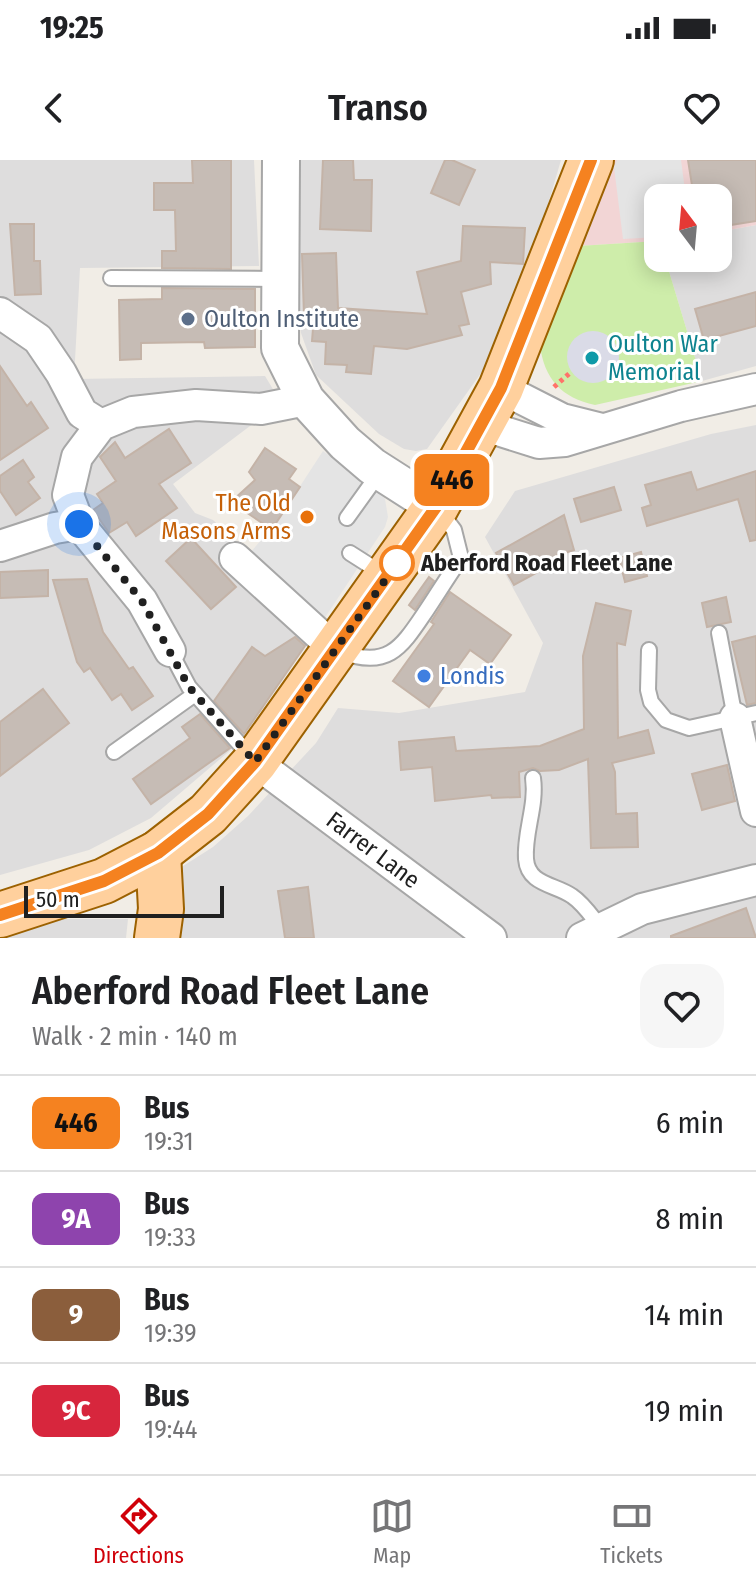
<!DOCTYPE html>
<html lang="en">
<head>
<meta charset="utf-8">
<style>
	:root { --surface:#fff; --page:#f6f6f6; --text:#202124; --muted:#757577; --line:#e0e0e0; --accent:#d00009 }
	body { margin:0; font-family:"Fira Sans Condensed",sans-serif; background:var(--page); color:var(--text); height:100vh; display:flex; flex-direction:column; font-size:30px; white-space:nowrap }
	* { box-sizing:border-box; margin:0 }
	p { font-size:26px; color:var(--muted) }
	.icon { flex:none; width:44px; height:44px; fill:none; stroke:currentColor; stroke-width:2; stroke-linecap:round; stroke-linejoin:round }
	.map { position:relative; height:778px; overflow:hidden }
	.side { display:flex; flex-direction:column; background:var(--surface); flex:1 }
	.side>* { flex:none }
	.badge { padding:0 16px; border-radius:12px; font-size:28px; line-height:52px }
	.needle { width:52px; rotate:344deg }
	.tools { position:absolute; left:644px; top:24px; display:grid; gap:16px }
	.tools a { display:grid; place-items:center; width:88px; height:88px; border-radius:16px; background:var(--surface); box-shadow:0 4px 20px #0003; font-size:40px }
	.scale { position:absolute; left:24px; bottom:20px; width:200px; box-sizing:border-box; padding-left:8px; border:4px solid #202020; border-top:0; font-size:22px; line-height:28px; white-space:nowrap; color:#202020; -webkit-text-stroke:6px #fff; paint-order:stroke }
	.you { position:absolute; width:40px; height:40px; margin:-20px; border:6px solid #fff; border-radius:50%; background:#1a73e8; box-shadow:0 0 0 12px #1a73e833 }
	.map>.badge { position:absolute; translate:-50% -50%; box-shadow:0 0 0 4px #fff }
	.round { display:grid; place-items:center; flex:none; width:84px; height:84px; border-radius:24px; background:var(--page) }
	.headline { display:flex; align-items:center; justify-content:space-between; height:136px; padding:0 32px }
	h1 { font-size:38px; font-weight:600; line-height:60px }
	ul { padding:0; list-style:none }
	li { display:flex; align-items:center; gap:24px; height:96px; padding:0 32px; border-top:2px solid var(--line) }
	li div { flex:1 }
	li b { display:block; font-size:30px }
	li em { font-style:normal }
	li .badge { min-width:88px; font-weight:700; text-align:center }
	.status { display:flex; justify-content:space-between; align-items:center; height:56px; padding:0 40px; background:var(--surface); direction:ltr }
	.status svg { height:22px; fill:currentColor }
	header { display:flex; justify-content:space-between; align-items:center; height:104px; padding:0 32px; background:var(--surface); font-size:36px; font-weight:600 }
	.menu { display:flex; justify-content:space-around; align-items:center; height:112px; border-top:2px solid var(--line); background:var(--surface); font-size:22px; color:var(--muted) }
	.menu a { display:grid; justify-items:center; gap:4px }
	.menu .on { color:var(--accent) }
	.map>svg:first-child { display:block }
</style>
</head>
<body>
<div class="status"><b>19:25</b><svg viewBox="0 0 49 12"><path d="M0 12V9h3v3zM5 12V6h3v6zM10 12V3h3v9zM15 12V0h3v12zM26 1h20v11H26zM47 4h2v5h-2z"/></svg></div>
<header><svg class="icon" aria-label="back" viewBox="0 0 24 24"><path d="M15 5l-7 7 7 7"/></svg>Transo<svg class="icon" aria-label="heart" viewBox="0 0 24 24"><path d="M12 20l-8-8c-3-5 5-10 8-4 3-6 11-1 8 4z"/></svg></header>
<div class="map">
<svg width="756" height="778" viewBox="0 0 756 778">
	<rect width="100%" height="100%" fill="#f1ede6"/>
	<!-- residential -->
	<g fill="#dedddd">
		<path d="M 0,0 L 254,0 L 259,106 L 80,108 L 74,219 L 265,216 L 291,259 L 258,260 L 173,324 L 195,353 L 213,360 L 322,462 L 233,588 L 151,658 L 89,690 L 0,715 Z"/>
		<path d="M 299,0 L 561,0 L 546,51 L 486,206 L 427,289 L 416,291 L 404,289 L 379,274 L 316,215 L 301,173 L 296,71 Z"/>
		<path d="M 756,65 L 756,206 L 702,221 L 665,98 L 718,98 L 718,72 Z"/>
		<path d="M 756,265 L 756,778 L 173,778 L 180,708 L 213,687 L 248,656 L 316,583 L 338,548 L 399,553 L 525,532 L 543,483 L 485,377 L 515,331 L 711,274 Z"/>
		<path d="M 62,759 L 128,759 L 126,778 L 0,778 L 0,775 Z"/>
	</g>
	<!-- commercial -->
	<path fill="#f2d5d5" d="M 614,0 L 756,0 L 756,65 L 718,72 L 718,38 L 658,38 L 658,81 L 578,86 Z"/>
	<!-- grass -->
	<path fill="#ceedaa" d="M 658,81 L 658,98 L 665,98 L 702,221 L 595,245 C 562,238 544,219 540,185 L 578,86 Z"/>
	<!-- parking -->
	<g fill="#e4e4e4">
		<path d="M 617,0 L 681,0 L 686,38 L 658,38 L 658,77 L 623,79 L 614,7 Z"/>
		<path d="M 323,291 L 379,331 L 385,339 L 388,357 L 385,367 L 322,462 L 249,394 L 276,363 Z"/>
	</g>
	<!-- plaza -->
	<circle fill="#dadbe7" cx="593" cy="197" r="26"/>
	<!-- building -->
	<g fill="#c6bcb5" stroke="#c4b3a7" stroke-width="2">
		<path d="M 192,0 L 231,0 L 231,109 L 162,108 L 162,91 L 176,91 L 175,50 L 154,50 L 154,23 L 193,23 Z"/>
		<path d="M 323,0 L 353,0 L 354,20 L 372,20 L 371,71 L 320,69 Z"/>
		<path d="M 445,0 L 452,0 L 475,10 L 459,45 L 431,33 Z"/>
		<path d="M 688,0 L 756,0 L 756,61 L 718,67 L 718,38 L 694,38 Z"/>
		<path d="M 10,64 L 34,64 L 34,101 L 40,101 L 41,134 L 15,135 Z"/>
		<path d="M 463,66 L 525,68 L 523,104 L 490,102 L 491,124 L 461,132 L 469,164 L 459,166 L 462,175 L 407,189 L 374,186 L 371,214 L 346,212 L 347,205 L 325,204 L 326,182 L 312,181 L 314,156 L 304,156 L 302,94 L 336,93 L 338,148 L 427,154 L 417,112 L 461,101 Z"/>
		<path d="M 162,128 L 255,129 L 255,187 L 205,188 L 204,182 L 141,183 L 141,199 L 120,200 L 119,140 L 162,139 Z"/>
		<path d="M 756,132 L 756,166 L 704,180 L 695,149 Z"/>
		<path d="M 0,206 L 27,246 L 31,242 L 48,268 L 0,300 Z"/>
		<path d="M 169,269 L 191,303 L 159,324 L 177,348 L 136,376 L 127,362 L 109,373 L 93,350 L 103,343 L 97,334 L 116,321 L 100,297 L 115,282 L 125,298 Z"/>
		<path d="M 265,288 L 296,309 L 289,319 L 300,327 L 276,363 L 265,365 L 231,342 L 255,320 L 249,312 Z"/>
		<path d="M 23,300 L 34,317 L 28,322 L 40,338 L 16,355 L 0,331 L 0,316 Z"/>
		<path d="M 756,311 L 756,380 L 750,381 L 738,339 L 647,366 L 642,348 L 651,345 L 645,325 L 691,312 L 697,330 Z"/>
		<path d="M 614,327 L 621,350 L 581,362 L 574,339 Z"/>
		<path d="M 564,355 L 574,390 L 555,396 L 558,401 L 514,425 L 496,393 Z"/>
		<path d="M 191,378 L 236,427 L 211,449 L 166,401 Z"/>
		<path d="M 641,392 L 647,416 L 625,422 L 619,398 Z"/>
		<path d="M 48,410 L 48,436 L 0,438 L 0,412 Z"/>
		<path d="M 429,417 L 434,421 L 415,450 L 409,445 Z"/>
		<path d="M 87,419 L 103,472 L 129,509 L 133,507 L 153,536 L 132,550 L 121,534 L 112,540 L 90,508 L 84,512 L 77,502 L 53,420 Z"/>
		<path d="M 450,432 L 511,475 L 490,504 L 470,490 L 429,547 L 393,521 L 434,464 L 431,462 Z"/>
		<path d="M 726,437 L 731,462 L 707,467 L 702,443 Z"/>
		<path d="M 596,443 L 631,451 L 625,485 L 617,483 L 618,578 L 648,570 L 654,593 L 612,603 L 615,612 L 616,654 L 637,653 L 638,687 L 591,688 L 588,599 L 559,610 L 540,611 L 533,608 L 519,612 L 520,637 L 492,638 L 491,635 L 435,641 L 432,607 L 401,610 L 399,582 L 454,577 L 456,591 L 540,586 L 584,569 L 583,496 Z"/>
		<path d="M 756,476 L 756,543 L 747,545 L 732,482 Z"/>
		<path d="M 295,477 L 305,486 L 244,574 L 214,541 L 252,487 L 265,496 Z"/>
		<path d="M 43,529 L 69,563 L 0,616 L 0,562 Z"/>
		<path d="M 200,554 L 230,588 L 151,644 L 133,619 L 190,578 L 182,567 Z"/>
		<path d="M 727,605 L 735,641 L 702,650 L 692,614 Z"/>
		<path d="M 308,727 L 314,778 L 285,778 L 278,731 Z"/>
		<path d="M 746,748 L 756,778 L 671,778 L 671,776 Z"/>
	</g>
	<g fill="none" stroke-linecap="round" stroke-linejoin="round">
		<defs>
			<g id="service">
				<path d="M 111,118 L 278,119"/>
				<path d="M 347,358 L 380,312"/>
				<path d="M 350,393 L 383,414"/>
				<path d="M 719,473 L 735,558"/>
				<path d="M 649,490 L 648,530 L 651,542 L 666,560 L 689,568 L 756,553"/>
				<path d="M 170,491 L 189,527 L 252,598"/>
				<path d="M 339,491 C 388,510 401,488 426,451 C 438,433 449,415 461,398 L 454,370 L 439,350"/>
				<path d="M 114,592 L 195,534"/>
				<path d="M 533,618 C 537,646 524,672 526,699 C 528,725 555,724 572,736 C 584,744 592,757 601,768"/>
			</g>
			<g id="minor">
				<path d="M 0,153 L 38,179 L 61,213 L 82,253 L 101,265"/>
				<path d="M 501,228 L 562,259 L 602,269"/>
				<path d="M 482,265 L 539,283 L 565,281 L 681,246 L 756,229"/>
				<path d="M 0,386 L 55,368 L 79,364"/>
				<path d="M 235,398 L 335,489"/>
				<path d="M 170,491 L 142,441 L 79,364 L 68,335 L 77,297 L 101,265 L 133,252 L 196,245 L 261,249 L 306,240"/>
				<path d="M 735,558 L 756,651"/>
				<path d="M 255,602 L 491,778"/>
				<path d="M 582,778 L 642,749 L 756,720"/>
			</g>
			<path id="tertiary" d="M 281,0 L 280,188 L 306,240 L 345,283 L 372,306 L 436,347"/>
			<g id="primary">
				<path d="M 0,755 L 104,721 L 158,693 L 208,654 L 255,602 L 436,347 L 501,228 L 591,0"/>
				<path d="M 157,778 L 161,749 L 158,693"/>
			</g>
		</defs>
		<!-- service casing -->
		<use href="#service" stroke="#a7a7a7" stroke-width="18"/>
		<!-- minor casing -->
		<use href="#minor" stroke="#a7a7a7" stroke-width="34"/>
		<!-- tertiary casing -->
		<use href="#tertiary" stroke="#a7a7a7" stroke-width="40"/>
		<!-- primary casing -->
		<use href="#primary" stroke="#9c6100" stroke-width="48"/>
		<!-- path -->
		<path stroke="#ff7269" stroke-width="5" stroke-dasharray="4 4" stroke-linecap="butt" d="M 554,227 L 571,212"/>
		<!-- service -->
		<use href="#service" stroke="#fff" stroke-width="14"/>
		<!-- minor -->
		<use href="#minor" stroke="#fff" stroke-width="30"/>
		<!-- tertiary -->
		<use href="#tertiary" stroke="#fff" stroke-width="36"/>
		<!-- primary -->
		<use href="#primary" stroke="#ffd09d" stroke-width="44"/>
	</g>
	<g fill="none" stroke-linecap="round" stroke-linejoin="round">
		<defs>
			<path id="line" d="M 0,755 L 104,721 L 158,693 L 208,654 L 255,602 L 436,347 L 501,228 L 591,0"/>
		</defs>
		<!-- line casing -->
		<use href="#line" stroke="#fff" stroke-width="18"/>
		<!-- line -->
		<use href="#line" stroke="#f58220" stroke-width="12"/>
		<!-- walk -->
		<path stroke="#202020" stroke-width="8" stroke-dasharray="0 14.4" d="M 79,364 L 142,441 L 189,527 L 255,602 L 401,398 L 397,403"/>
	</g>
	<!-- markers -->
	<circle fill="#5c6f8a" stroke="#fff" stroke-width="3" cx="188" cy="159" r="8"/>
	<circle fill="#0f9aa8" stroke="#fff" stroke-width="3" cx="592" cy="198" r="8"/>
	<circle fill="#e8710a" stroke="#fff" stroke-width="3" cx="307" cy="357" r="8"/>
	<circle fill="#fff" stroke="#f58220" stroke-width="4" cx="397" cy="403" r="16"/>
	<circle fill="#3f7fe0" stroke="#fff" stroke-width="3" cx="424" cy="516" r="8"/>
	<g text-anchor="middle" stroke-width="6" stroke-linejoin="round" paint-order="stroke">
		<!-- service labels -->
		<g font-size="24" fill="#4e5e75" stroke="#fff" text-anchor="start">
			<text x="204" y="167">Oulton Institute</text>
		</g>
		<!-- culture labels -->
		<g font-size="24" fill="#0d838f" stroke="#fff" text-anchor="start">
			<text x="608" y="192">Oulton War<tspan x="608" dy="28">Memorial</tspan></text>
		</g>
		<!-- food labels -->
		<g font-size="24" fill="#c56008" stroke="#fff" text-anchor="end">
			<text x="291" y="351">The Old<tspan x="291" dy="28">Masons Arms</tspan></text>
		</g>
		<!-- stop labels -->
		<g font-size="24" font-weight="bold" fill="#202020" stroke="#fff" text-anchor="start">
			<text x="421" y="411">Aberford Road Fleet Lane</text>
		</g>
		<!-- shop labels -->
		<g font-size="24" fill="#366cbe" stroke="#fff" text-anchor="start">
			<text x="440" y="524">Londis</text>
		</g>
		<!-- street labels -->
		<g font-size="24" fill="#202020" stroke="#fff">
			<text transform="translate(373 690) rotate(37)" y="8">Farrer Lane</text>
		</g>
	</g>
</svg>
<div class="tools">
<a><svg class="needle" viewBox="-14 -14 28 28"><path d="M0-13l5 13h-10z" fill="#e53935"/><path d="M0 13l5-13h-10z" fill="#757577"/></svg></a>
</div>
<div class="scale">50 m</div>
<div class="you" style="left:79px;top:364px"></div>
<b class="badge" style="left:452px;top:320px;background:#f58220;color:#111">446</b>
</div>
<section class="side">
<div class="headline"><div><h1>Aberford Road Fleet Lane</h1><p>Walk · 2 min · 140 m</p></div><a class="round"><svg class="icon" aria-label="heart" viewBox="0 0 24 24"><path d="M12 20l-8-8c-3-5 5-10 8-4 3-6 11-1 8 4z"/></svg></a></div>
<ul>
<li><span class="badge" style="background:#f58220;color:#111">446</span><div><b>Bus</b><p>19:31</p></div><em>6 min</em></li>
<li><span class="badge" style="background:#8e44ad;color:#fff">9A</span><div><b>Bus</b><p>19:33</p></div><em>8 min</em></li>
<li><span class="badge" style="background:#8b5e3c;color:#fff">9</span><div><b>Bus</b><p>19:39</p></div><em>14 min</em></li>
<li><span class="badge" style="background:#d7263d;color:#fff">9C</span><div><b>Bus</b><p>19:44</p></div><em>19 min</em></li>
</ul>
</section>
<nav class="menu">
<a class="on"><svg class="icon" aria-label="directions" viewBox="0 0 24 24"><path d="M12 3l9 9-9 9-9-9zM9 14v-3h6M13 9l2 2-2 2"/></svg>Directions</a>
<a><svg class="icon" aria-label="map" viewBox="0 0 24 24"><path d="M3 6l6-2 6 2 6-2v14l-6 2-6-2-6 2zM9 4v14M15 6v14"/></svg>Map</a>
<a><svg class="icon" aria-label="tickets" viewBox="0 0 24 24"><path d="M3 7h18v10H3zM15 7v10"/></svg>Tickets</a>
</nav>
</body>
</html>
